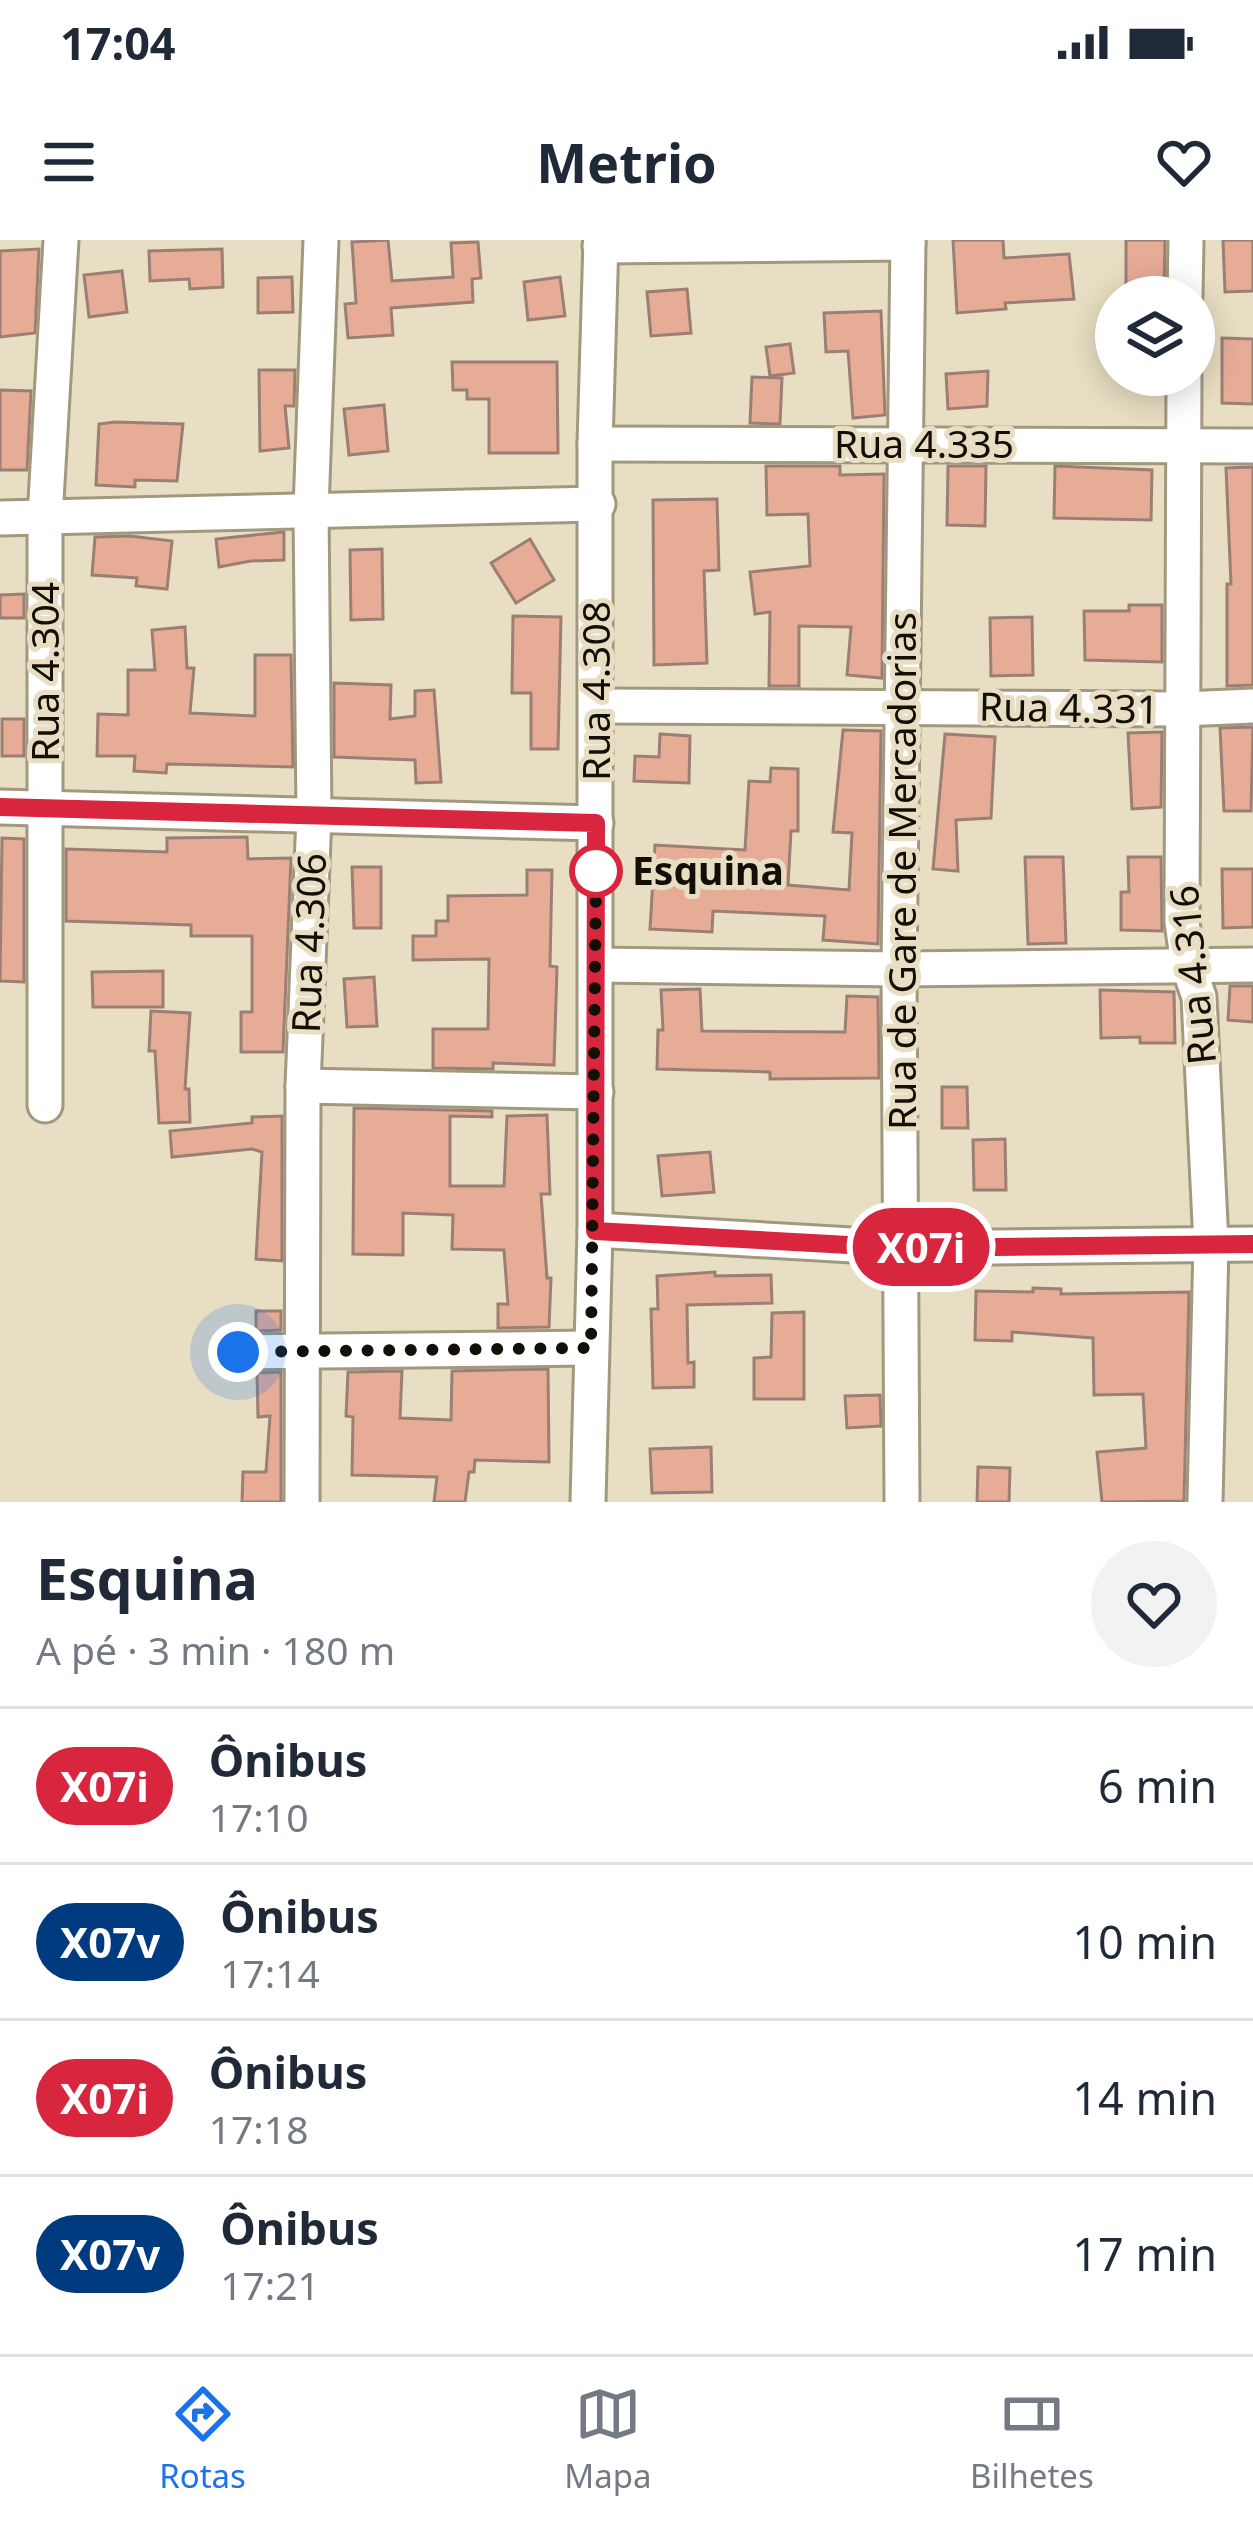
<!DOCTYPE html>
<html lang="pt">
<head>
<meta charset="utf-8">
<style>
	:root { --surface:#fff; --page:#f2f2f3; --text:#1f2937; --muted:#747a83; --line:#e0e1e3; --accent:#1a73e8 }
	body { margin:0; font-family:"Noto Sans",sans-serif; background:var(--page); color:var(--text); height:100vh; display:flex; flex-direction:column; font-size:45px; white-space:nowrap }
	* { box-sizing:border-box; margin:0 }
	p { font-size:39px; color:var(--muted) }
	.icon { flex:none; width:66px; height:66px; fill:none; stroke:currentColor; stroke-width:2; stroke-linecap:round; stroke-linejoin:round }
	.map { position:relative; height:1262px; overflow:hidden }
	.drawer { display:flex; flex-direction:column; background:var(--surface); flex:1 }
	.drawer>* { flex:none }
	.badge { padding:0 24px; border-radius:39px; font-size:42px; line-height:78px }
	.tools { position:absolute; left:1095px; top:36px; display:grid; gap:24px }
	.tools a { display:grid; place-items:center; width:120px; height:120px; border-radius:50%; background:var(--surface); box-shadow:0 6px 30px #0003; font-size:60px }
	.you { position:absolute; width:60px; height:60px; margin:-30px; border:9px solid #fff; border-radius:50%; background:#1a73e8; box-shadow:0 0 0 18px #1a73e833 }
	.map>.badge { position:absolute; translate:-50% -50%; box-shadow:0 0 0 6px #fff }
	.round { display:grid; place-items:center; flex:none; width:126px; height:126px; border-radius:63px; background:var(--page) }
	.head { display:flex; align-items:center; justify-content:space-between; height:204px; padding:0 36px }
	h1 { font-size:57px; font-weight:700; line-height:90px }
	ul { padding:0; list-style:none }
	li { display:flex; align-items:center; gap:36px; height:156px; padding:0 36px; border-top:3px solid var(--line) }
	li div { flex:1 }
	li b { display:block; font-size:45px }
	li em { font-style:normal }
	li .badge { min-width:132px; font-weight:700; text-align:center }
	.status { display:flex; justify-content:space-between; align-items:center; height:84px; padding:0 60px; background:var(--surface); direction:ltr }
	.status svg { height:33px; fill:currentColor }
	header { display:flex; justify-content:space-between; align-items:center; height:156px; padding:0 36px; background:var(--surface); font-size:54px; font-weight:700 }
	.dock { display:flex; justify-content:space-around; align-items:center; height:168px; border-top:3px solid var(--line); background:var(--surface); font-size:33px; color:var(--muted) }
	.dock a { display:grid; justify-items:center; gap:6px }
	.dock .selected { color:var(--accent) }
	.map>svg:first-child { display:block }
</style>
</head>
<body>
<div class="status"><b>17:04</b><svg viewBox="0 0 49 12"><path d="M0 12V9h3v3zM5 12V6h3v6zM10 12V3h3v9zM15 12V0h3v12zM26 1h20v11H26zM47 4h2v5h-2z"/></svg></div>
<header><svg class="icon" aria-label="menu" viewBox="0 0 24 24"><path d="M4 6h16M4 12h16M4 18h16"/></svg>Metrio<svg class="icon" aria-label="heart" viewBox="0 0 24 24"><path d="M12 20l-8-8c-3-5 5-10 8-4 3-6 11-1 8 4z"/></svg></header>
<div class="map">
<svg width="1253" height="1262" viewBox="0 0 1253 1262">
	<rect width="100%" height="100%" fill="#e8dec3"/>
	<!-- building -->
	<g fill="#e7ac96" stroke="#9b7f75" stroke-width="3">
		<path d="M 388,0 L 392,41 L 453,37 L 451,3 L 478,2 L 481,38 L 472,39 L 473,62 L 391,68 L 393,95 L 348,98 L 345,64 L 356,63 L 352,2 Z"/>
		<path d="M 953,0 L 1003,0 L 1004,18 L 1069,14 L 1074,59 L 1005,63 L 1006,69 L 957,73 Z"/>
		<path d="M 1126,0 L 1165,0 L 1164,51 L 1126,51 Z"/>
		<path d="M 1223,0 L 1253,0 L 1253,51 L 1225,52 Z"/>
		<path d="M 39,9 L 35,93 L 0,97 L 0,11 Z"/>
		<path d="M 222,9 L 223,47 L 190,49 L 189,39 L 150,41 L 149,11 Z"/>
		<path d="M 122,31 L 127,72 L 89,77 L 84,35 Z"/>
		<path d="M 292,37 L 293,72 L 258,73 L 258,38 Z"/>
		<path d="M 560,37 L 565,76 L 528,80 L 524,42 Z"/>
		<path d="M 687,49 L 691,93 L 651,96 L 647,52 Z"/>
		<path d="M 881,71 L 885,175 L 853,178 L 848,111 L 826,112 L 824,73 Z"/>
		<path d="M 1222,98 L 1253,99 L 1253,164 L 1222,163 Z"/>
		<path d="M 790,104 L 794,133 L 770,136 L 766,107 Z"/>
		<path d="M 452,122 L 557,122 L 558,213 L 489,213 L 489,159 L 467,159 L 467,150 L 453,150 Z"/>
		<path d="M 259,130 L 295,130 L 294,166 L 285,166 L 289,208 L 260,211 Z"/>
		<path d="M 988,131 L 987,166 L 948,169 L 946,134 Z"/>
		<path d="M 752,137 L 782,138 L 780,184 L 750,183 Z"/>
		<path d="M 0,150 L 31,151 L 27,230 L 0,230 Z"/>
		<path d="M 384,165 L 388,211 L 349,215 L 344,169 Z"/>
		<path d="M 115,182 L 183,184 L 177,241 L 135,240 L 135,247 L 96,245 L 99,184 Z"/>
		<path d="M 766,226 L 840,226 L 840,235 L 884,234 L 882,438 L 847,435 L 851,387 L 799,386 L 799,446 L 769,446 L 770,372 L 755,374 L 750,332 L 810,326 L 808,274 L 767,275 Z"/>
		<path d="M 948,226 L 986,226 L 985,286 L 947,285 Z"/>
		<path d="M 1055,226 L 1152,230 L 1151,280 L 1054,278 Z"/>
		<path d="M 1253,227 L 1253,445 L 1227,446 L 1227,344 L 1231,344 L 1226,228 Z"/>
		<path d="M 717,259 L 719,330 L 704,331 L 707,423 L 654,425 L 653,260 Z"/>
		<path d="M 284,292 L 284,320 L 251,321 L 219,327 L 216,299 Z"/>
		<path d="M 130,296 L 172,301 L 167,349 L 136,346 L 137,338 L 92,335 L 95,297 Z"/>
		<path d="M 530,299 L 554,340 L 516,363 L 491,323 Z"/>
		<path d="M 382,309 L 383,379 L 351,380 L 350,310 Z"/>
		<path d="M 24,354 L 24,378 L 0,378 L 0,355 Z"/>
		<path d="M 1129,365 L 1162,365 L 1162,422 L 1085,420 L 1084,371 L 1129,371 Z"/>
		<path d="M 513,376 L 561,377 L 558,509 L 531,509 L 531,453 L 512,453 Z"/>
		<path d="M 1032,377 L 1033,435 L 991,436 L 990,378 Z"/>
		<path d="M 185,387 L 187,428 L 194,428 L 190,473 L 255,476 L 255,415 L 291,415 L 293,527 L 167,524 L 166,533 L 134,531 L 135,516 L 97,516 L 98,474 L 128,475 L 128,430 L 155,430 L 152,390 Z"/>
		<path d="M 334,443 L 391,445 L 390,479 L 415,476 L 415,451 L 434,450 L 441,542 L 416,543 L 415,520 L 334,517 Z"/>
		<rect x="2" y="479" width="22" height="37"/>
		<path d="M 1253,487 L 1251,571 L 1224,571 L 1220,488 Z"/>
		<path d="M 843,490 L 881,491 L 878,704 L 823,700 L 825,676 L 713,671 L 712,692 L 650,689 L 655,605 L 745,610 L 749,541 L 770,542 L 771,528 L 798,529 L 798,591 L 791,591 L 788,645 L 849,650 L 852,593 L 833,592 Z"/>
		<path d="M 1162,492 L 1161,567 L 1132,569 L 1128,493 Z"/>
		<path d="M 660,494 L 690,496 L 689,543 L 634,541 L 635,516 L 659,517 Z"/>
		<path d="M 945,494 L 995,497 L 991,578 L 956,580 L 958,631 L 933,629 Z"/>
		<path d="M 247,597 L 248,619 L 291,618 L 283,812 L 241,812 L 241,772 L 252,772 L 252,696 L 191,696 L 191,685 L 66,681 L 66,609 L 167,612 L 167,598 Z"/>
		<path d="M 2,598 L 24,599 L 24,742 L 0,741 Z"/>
		<path d="M 1025,617 L 1063,617 L 1066,703 L 1028,704 Z"/>
		<path d="M 1128,617 L 1161,617 L 1162,691 L 1121,690 L 1121,652 L 1129,652 Z"/>
		<path d="M 352,627 L 381,627 L 381,688 L 354,688 Z"/>
		<path d="M 1222,629 L 1253,629 L 1253,687 L 1223,688 Z"/>
		<path d="M 527,630 L 552,630 L 550,726 L 557,727 L 554,825 L 493,823 L 493,829 L 433,828 L 433,789 L 488,789 L 489,719 L 413,720 L 413,696 L 436,696 L 436,681 L 448,681 L 448,656 L 527,655 Z"/>
		<path d="M 163,731 L 163,767 L 93,767 L 92,732 Z"/>
		<path d="M 374,737 L 377,786 L 347,787 L 344,739 Z"/>
		<path d="M 1230,746 L 1253,746 L 1253,782 L 1228,780 Z"/>
		<path d="M 700,749 L 702,791 L 845,792 L 847,756 L 878,757 L 879,838 L 770,839 L 770,832 L 657,829 L 658,790 L 663,790 L 661,750 Z"/>
		<path d="M 1100,750 L 1174,752 L 1175,803 L 1140,803 L 1140,797 L 1101,798 Z"/>
		<path d="M 151,771 L 190,773 L 185,849 L 189,849 L 190,882 L 159,883 L 155,811 L 149,811 Z"/>
		<path d="M 942,847 L 967,847 L 968,888 L 942,888 Z"/>
		<path d="M 354,868 L 492,871 L 492,877 L 450,876 L 450,946 L 504,946 L 507,876 L 547,875 L 550,954 L 541,954 L 547,1038 L 551,1038 L 549,1087 L 498,1088 L 498,1064 L 508,1064 L 504,1010 L 452,1009 L 453,975 L 403,973 L 403,1015 L 353,1014 Z"/>
		<path d="M 282,876 L 282,1021 L 256,1019 L 262,912 L 252,909 L 172,917 L 170,891 L 252,883 L 252,877 Z"/>
		<path d="M 1005,899 L 1006,950 L 974,950 L 973,900 Z"/>
		<path d="M 710,912 L 714,952 L 662,956 L 658,916 Z"/>
		<path d="M 715,1032 L 715,1036 L 771,1035 L 772,1063 L 687,1065 L 688,1123 L 694,1122 L 694,1147 L 653,1148 L 651,1069 L 658,1069 L 657,1036 Z"/>
		<path d="M 1033,1048 L 1061,1049 L 1061,1054 L 1189,1052 L 1184,1261 L 1102,1262 L 1097,1212 L 1146,1208 L 1143,1154 L 1094,1155 L 1093,1098 L 1012,1092 L 1012,1101 L 975,1100 L 976,1051 L 1033,1052 Z"/>
		<path d="M 256,1071 L 281,1071 L 281,1090 L 256,1091 Z"/>
		<path d="M 804,1072 L 804,1159 L 754,1159 L 754,1118 L 771,1117 L 772,1073 Z"/>
		<path d="M 548,1129 L 549,1222 L 475,1220 L 474,1232 L 469,1232 L 465,1262 L 434,1262 L 437,1237 L 352,1235 L 353,1177 L 346,1176 L 348,1132 L 402,1131 L 400,1178 L 451,1180 L 452,1131 Z"/>
		<path d="M 281,1132 L 281,1262 L 242,1262 L 243,1232 L 266,1232 L 270,1176 L 258,1177 L 257,1133 Z"/>
		<path d="M 880,1155 L 881,1186 L 847,1188 L 845,1156 Z"/>
		<path d="M 711,1207 L 712,1252 L 652,1253 L 650,1209 Z"/>
		<path d="M 978,1227 L 1010,1228 L 1009,1262 L 977,1262 Z"/>
	</g>
	<g fill="none" stroke-linecap="round" stroke-linejoin="round">
		<defs>
			<g id="minor">
				<path d="M 600,6 L 908,3"/>
				<path d="M 1185,57 L 1186,0"/>
				<path d="M 1184,135 L 1182,682 L 1188,725 L 1199,757 L 1211,1004 L 1205,1262"/>
				<path d="M 595,204 L 1253,206"/>
				<path d="M 0,278 L 598,264"/>
				<path d="M 596,466 L 1183,469 L 1253,466"/>
				<path d="M 0,567 L 596,583"/>
				<path d="M 597,725 L 899,729 L 1253,725"/>
				<path d="M 303,846 L 596,852"/>
				<path d="M 45,865 L 45,278 L 61,0"/>
				<path d="M 595,990 L 903,1008 L 1253,1004"/>
				<path d="M 238,1112 L 591,1108"/>
				<path d="M 302,1262 L 303,846 L 314,576 L 311,269 L 321,0"/>
				<path d="M 588,1262 L 595,990 L 595,204 L 601,0"/>
				<path d="M 902,1262 L 899,729 L 908,0"/>
			</g>
		</defs>
		<!-- minor casing -->
		<use href="#minor" stroke="#a1987e" stroke-width="39"/>
		<!-- minor -->
		<use href="#minor" stroke="#fff" stroke-width="33"/>
	</g>
	<g fill="none" stroke-linecap="round" stroke-linejoin="round">
		<defs>
			<path id="line" d="M 0,567 L 596,583 L 595,991 L 903,1008 L 1253,1004"/>
		</defs>
		<!-- line casing -->
		<use href="#line" stroke="#fff" stroke-width="27"/>
		<!-- line -->
		<use href="#line" stroke="#d7263d" stroke-width="18"/>
		<!-- walk -->
		<path stroke="#130f06" stroke-width="12" stroke-dasharray="0 21.6" d="M 238,1112 L 591,1108 L 596,631"/>
	</g>
	<!-- markers -->
	<circle fill="#fff" stroke="#d7263d" stroke-width="6" cx="596" cy="631" r="24"/>
	<g text-anchor="middle" stroke-width="10" stroke-linejoin="round" paint-order="stroke">
		<!-- street labels -->
		<g font-size="39" fill="#130f06" stroke="#e8dec3">
			<text x="924" y="218">Rua 4.335</text>
			<text transform="translate(45 432) rotate(-90)" y="14">Rua 4.304</text>
			<text transform="translate(596 451) rotate(-90)" y="14">Rua 4.308</text>
			<text transform="translate(1069 468) rotate(1)" y="14">Rua 4.331</text>
			<text transform="translate(902 631) rotate(-90)" y="14">Rua de Gare de Mercadorias</text>
			<text transform="translate(309 703) rotate(-88)" y="14">Rua 4.306</text>
			<text transform="translate(1193 735) rotate(-96)" y="14">Rua 4.316</text>
		</g>
		<!-- stop labels -->
		<g font-size="39" font-weight="bold" fill="#130f06" stroke="#e8dec3" text-anchor="start">
			<text x="632" y="645">Esquina</text>
		</g>
	</g>
</svg>
<div class="tools">
<a><svg class="icon" aria-label="layers" viewBox="0 0 24 24"><path d="M12 4l9 5-9 5-9-5zM3 14l9 5 9-5"/></svg></a>
</div>
<div class="you" style="left:238px;top:1112px"></div>
<b class="badge" style="left:921px;top:1007px;background:#d7263d;color:#fff">X07i</b>
</div>
<section class="drawer">
<div class="head"><div><h1>Esquina</h1><p>A pé · 3 min · 180 m</p></div><a class="round"><svg class="icon" aria-label="heart" viewBox="0 0 24 24"><path d="M12 20l-8-8c-3-5 5-10 8-4 3-6 11-1 8 4z"/></svg></a></div>
<ul>
<li><span class="badge" style="background:#d7263d;color:#fff">X07i</span><div><b>Ônibus</b><p>17:10</p></div><em>6 min</em></li>
<li><span class="badge" style="background:#003b80;color:#fff">X07v</span><div><b>Ônibus</b><p>17:14</p></div><em>10 min</em></li>
<li><span class="badge" style="background:#d7263d;color:#fff">X07i</span><div><b>Ônibus</b><p>17:18</p></div><em>14 min</em></li>
<li><span class="badge" style="background:#003b80;color:#fff">X07v</span><div><b>Ônibus</b><p>17:21</p></div><em>17 min</em></li>
</ul>
</section>
<nav class="dock">
<a class="selected"><svg class="icon" aria-label="directions" viewBox="0 0 24 24"><path d="M12 3l9 9-9 9-9-9zM9 14v-3h6M13 9l2 2-2 2"/></svg>Rotas</a>
<a><svg class="icon" aria-label="map" viewBox="0 0 24 24"><path d="M3 6l6-2 6 2 6-2v14l-6 2-6-2-6 2zM9 4v14M15 6v14"/></svg>Mapa</a>
<a><svg class="icon" aria-label="tickets" viewBox="0 0 24 24"><path d="M3 7h18v10H3zM15 7v10"/></svg>Bilhetes</a>
</nav>
</body>
</html>
